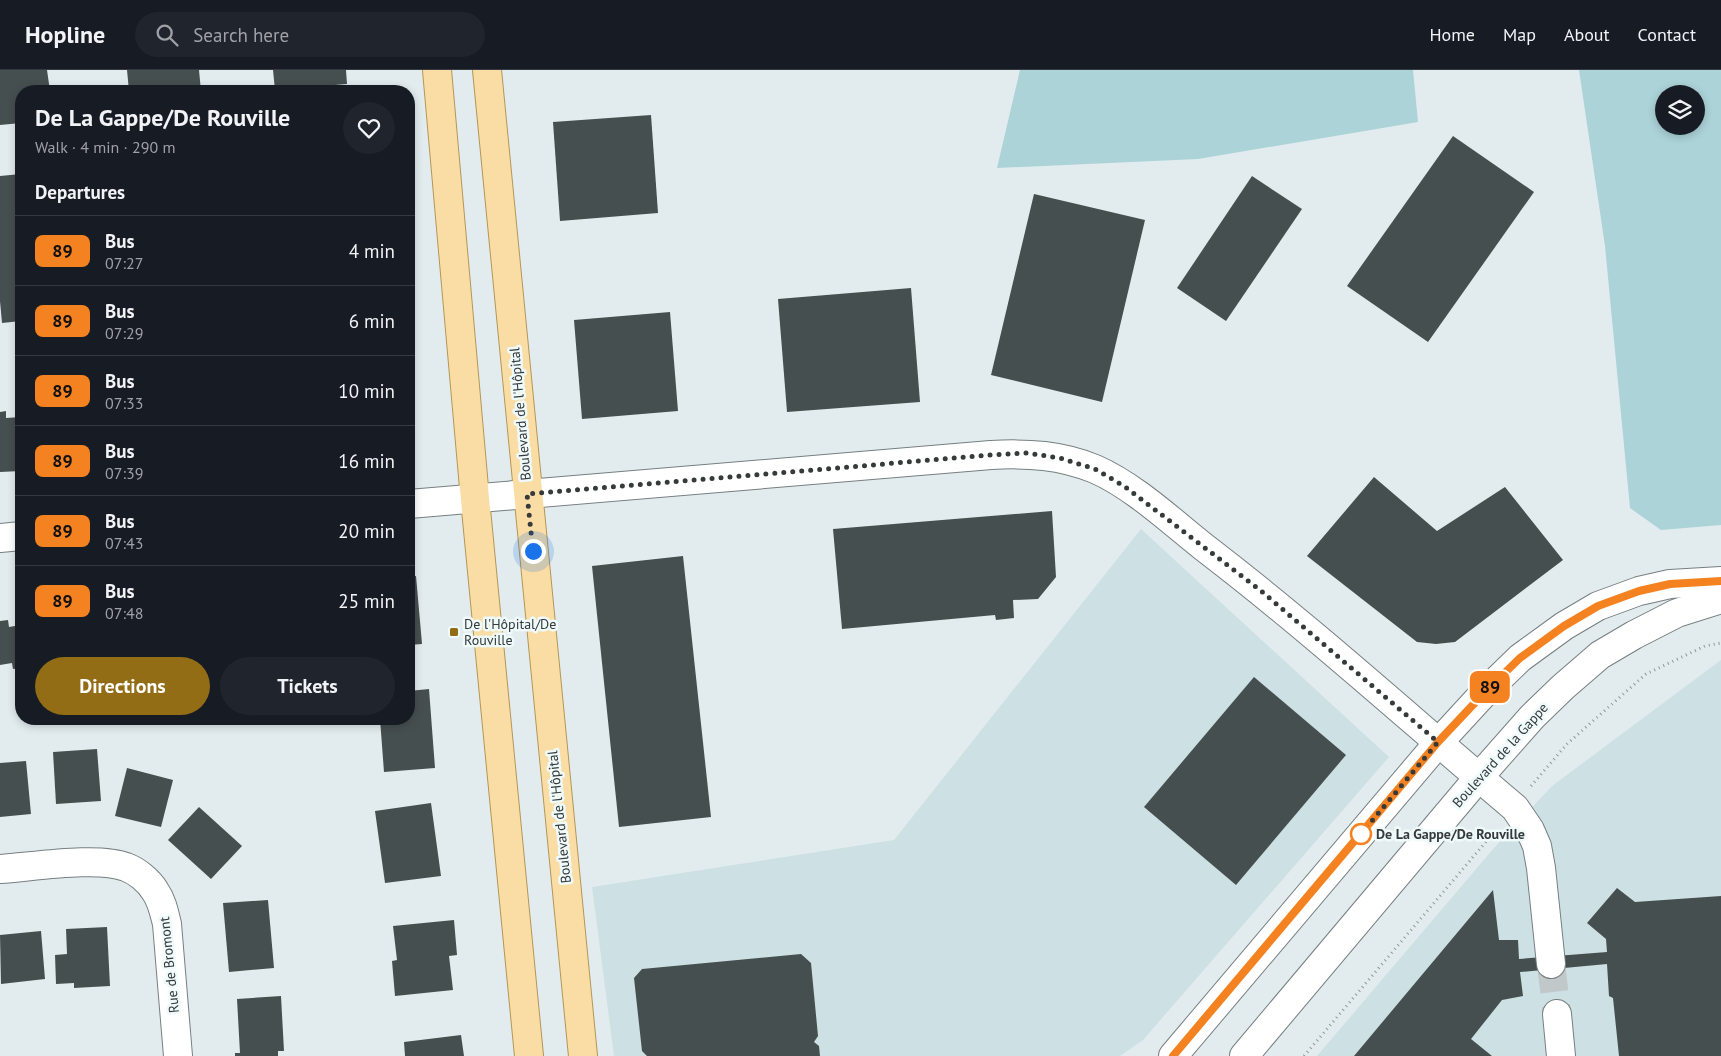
<!DOCTYPE html>
<html lang="en">
<head>
<meta charset="utf-8">
<style>
	:root { --surface:#171b24; --page:#20242c; --text:#f1f3f6; --muted:#9ea1a6; --line:#363941; --accent:#926d15 }
	body { margin:0; font-family:"PT Sans",sans-serif; background:var(--page); color:var(--text); height:100vh; display:flex; flex-direction:column; font-size:19px; white-space:nowrap }
	* { box-sizing:border-box; margin:0 }
	p { font-size:16px; color:var(--muted) }
	.icon { flex:none; width:28px; height:28px; fill:none; stroke:currentColor; stroke-width:2; stroke-linecap:round; stroke-linejoin:round }
	.map { position:relative; flex:1; overflow:hidden }
	.details { position:absolute; left:15px; top:15px; width:400px; height:640px; display:flex; flex-direction:column; background:var(--surface); border-radius:20px; box-shadow:0 2px 8px #0003 }
	.details>* { flex:none }
	.badge { padding:0 10px; border-radius:8px; font-size:18px; line-height:32px }
	.buttons { position:absolute; left:1655px; top:15px; display:grid; gap:10px }
	.buttons a { display:grid; place-items:center; width:50px; height:50px; border-radius:50%; background:var(--surface); box-shadow:0 2px 8px #0003; font-size:25px }
	.you { position:absolute; width:25px; height:25px; margin:-12px; border:4px solid #fff; border-radius:50%; background:#1a73e8; box-shadow:0 0 0 8px #1a73e833 }
	.map>.badge { position:absolute; translate:-50% -50%; box-shadow:0 0 0 2px #fff }
	h2 { padding:0 20px; font-size:19px; line-height:45px }
	.round { display:grid; place-items:center; flex:none; width:52px; height:52px; border-radius:26px; background:var(--page) }
	.summary { display:flex; align-items:center; justify-content:space-between; height:85px; padding:0 20px }
	h1 { font-size:24px; font-weight:700; line-height:38px }
	.button { display:flex; gap:10px; margin-top:auto; padding:10px 20px }
	.button a { flex:1; height:58px; border-radius:30px; background:var(--accent); color:#fff; font-size:20px; font-weight:700; line-height:58px; text-align:center }
	.button a+a { background:var(--page); color:var(--text) }
	ul { padding:0; list-style:none }
	li { display:flex; align-items:center; gap:15px; height:70px; padding:0 20px; border-top:1px solid var(--line) }
	li div { flex:1 }
	li b { display:block; font-size:19px }
	li em { font-style:normal }
	li .badge { min-width:55px; font-weight:700; text-align:center }
	header { display:flex; align-items:center; gap:30px; box-sizing:border-box; height:70px; padding:0 25px; background:var(--surface); border-bottom:1px solid var(--line) }
	header strong { font-size:24px }
	nav { display:flex; gap:28px; margin-inline-start:auto; font-size:18px }
	.search { width:350px; height:45px; background:var(--page); display:flex; align-items:center; gap:12px; box-sizing:border-box; padding:0 18px; border-radius:28px; color:var(--muted); font-size:19px }
	.map>svg:first-child { display:block }
</style>
</head>
<body>
<header>
<strong>Hopline</strong>
<div class="search"><svg class="icon" aria-label="search" viewBox="0 0 24 24"><circle cx="10" cy="10" r="6"/><path d="M15 15l6 6"/></svg>Search here</div>
<nav><a>Home</a><a>Map</a><a>About</a><a>Contact</a></nav>
</header>
<div class="map">
<svg width="1721" height="986" viewBox="0 0 1721 986">
	<rect width="100%" height="100%" fill="#e2ecee"/>
	<!-- built -->
	<g fill="#cde0e3">
		<path d="M 1141,459 L 1389,687 L 1143,970 L 1120,986 L 614,986 L 592,817 L 894,770 Z"/>
		<path d="M 1721,590 L 1721,986 L 1317,986 L 1494,778 L 1552,716 Z"/>
	</g>
	<!-- green -->
	<g fill="#acd3d8" fill-rule="evenodd">
		<path d="M 1020,0 L 1413,0 L 1418,52 L 1198,89 L 997,98 Z"/>
		<path d="M 1579,0 L 1721,0 L 1721,455 L 1661,460 L 1630,438 L 1605,176 ZM 1664,24 L 1696,24 L 1696,56 L 1664,56 Z"/>
	</g>
	<!-- building -->
	<g fill="#464f50">
		<path d="M 0,0 L 47,0 L 50,21 L 21,21 L 21,53 L 0,55 Z"/>
		<path d="M 127,0 L 199,0 L 201,21 L 129,21 Z"/>
		<path d="M 273,0 L 346,0 L 347,14 L 275,20 Z"/>
		<path d="M 651,45 L 658,143 L 560,151 L 553,52 Z"/>
		<path d="M 1453,66 L 1534,122 L 1428,272 L 1347,216 Z"/>
		<path d="M 21,104 L 21,251 L 2,253 L 0,231 L 0,106 Z"/>
		<path d="M 1252,106 L 1302,139 L 1226,251 L 1177,218 Z"/>
		<path d="M 1034,124 L 1145,150 L 1102,332 L 991,305 Z"/>
		<path d="M 911,218 L 920,332 L 787,342 L 778,229 Z"/>
		<path d="M 670,242 L 678,341 L 582,349 L 574,250 Z"/>
		<path d="M 6,341 L 6,348 L 21,347 L 21,401 L 0,402 L 0,342 Z"/>
		<path d="M 1374,407 L 1437,461 L 1505,417 L 1563,490 L 1455,572 L 1436,574 L 1417,572 L 1307,486 Z"/>
		<path d="M 1052,441 L 1056,507 L 1038,529 L 1013,530 L 1014,548 L 996,550 L 995,545 L 842,559 L 833,459 Z"/>
		<path d="M 683,486 L 711,747 L 619,757 L 592,496 Z"/>
		<path d="M 416,506 L 422,574 L 409,575 L 409,507 Z"/>
		<path d="M 8,550 L 9,557 L 21,555 L 21,598 L 13,599 L 12,593 L 0,595 L 0,551 Z"/>
		<path d="M 1254,607 L 1346,685 L 1236,815 L 1144,737 Z"/>
		<path d="M 429,619 L 435,698 L 384,702 L 380,649 L 409,649 L 409,621 Z"/>
		<path d="M 97,679 L 101,731 L 56,734 L 53,682 Z"/>
		<path d="M 26,691 L 31,744 L 0,747 L 0,693 Z"/>
		<path d="M 127,698 L 173,710 L 161,757 L 115,746 Z"/>
		<path d="M 431,733 L 441,806 L 385,813 L 375,741 Z"/>
		<path d="M 199,737 L 242,776 L 211,809 L 168,770 Z"/>
		<path d="M 1617,818 L 1635,832 L 1721,826 L 1721,986 L 1619,986 L 1613,928 L 1609,926 L 1607,894 L 1520,902 L 1523,926 L 1502,930 L 1471,969 L 1492,986 L 1354,986 L 1493,820 L 1499,870 L 1518,870 L 1519,889 L 1607,882 L 1606,869 L 1587,853 Z"/>
		<path d="M 268,830 L 274,898 L 229,902 L 223,833 Z"/>
		<path d="M 454,850 L 457,885 L 449,886 L 453,920 L 395,926 L 392,891 L 397,890 L 393,856 Z"/>
		<path d="M 107,857 L 110,916 L 74,918 L 74,913 L 56,914 L 55,885 L 67,884 L 66,859 Z"/>
		<path d="M 41,861 L 45,909 L 1,914 L 0,865 Z"/>
		<path d="M 801,884 L 811,893 L 818,966 L 814,972 L 819,976 L 820,986 L 647,986 L 642,981 L 634,908 L 642,899 Z"/>
		<path d="M 281,926 L 284,981 L 278,981 L 278,986 L 235,986 L 235,983 L 240,983 L 237,929 Z"/>
		<path d="M 461,965 L 464,986 L 405,986 L 404,972 Z"/>
	</g>
	<g fill="none" stroke-linecap="round" stroke-linejoin="round">
		<!-- minor-tunnel -->
		<path stroke="#c0c8ca" stroke-width="28" stroke-dasharray="28 14" stroke-linecap="butt" d="M 1551,894 L 1557,944"/>
		<defs>
			<g id="minor">
				<path d="M 409,434 L 991,385 C 1028,383 1061,385 1095,399 C 1134,416 1172,452 1205,478 C 1312,560 1412,651 1515,738 L 1530,760 L 1537,776 L 1541,798 L 1551,894"/>
				<path d="M 0,468 L 21,466"/>
				<path d="M 0,799 C 32,797 98,786 126,797 C 137,801 149,811 155,821 C 162,831 164,842 167,854 L 178,986"/>
				<path d="M 1557,944 L 1561,986"/>
				<path d="M 1173,986 L 1439,672 L 1485,622 L 1520,588 L 1564,556 L 1598,536 L 1639,521 L 1670,514 L 1721,511"/>
				<path d="M 1244,986 L 1479,707 L 1532,647 L 1563,617 L 1600,585 L 1634,565 L 1677,543 L 1721,529"/>
			</g>
			<g id="major">
				<path d="M 437,0 L 475,429 L 529,986"/>
				<path d="M 487,0 L 583,986"/>
			</g>
		</defs>
		<!-- minor casing -->
		<use href="#minor" stroke="#767f80" stroke-width="30"/>
		<!-- major casing -->
		<use href="#major" stroke="#b39657" stroke-width="30"/>
		<!-- path -->
		<g stroke="#919899" stroke-width="3" stroke-dasharray="1 4" stroke-linecap="butt">
			<path d="M 1531,716 L 1567,674 L 1646,604 L 1705,576 L 1721,573"/>
			<path d="M 1304,986 L 1496,760"/>
		</g>
		<!-- minor -->
		<use href="#minor" stroke="#fff" stroke-width="28"/>
		<!-- major -->
		<use href="#major" stroke="#fadda4" stroke-width="28"/>
	</g>
	<g fill="none" stroke-linecap="round" stroke-linejoin="round">
		<defs>
			<path id="line" d="M 1173,986 L 1438,672 L 1485,622 L 1520,588 L 1564,556 L 1598,536 L 1639,521 L 1670,514 L 1721,511"/>
		</defs>
		<!-- line casing -->
		<use href="#line" stroke="#fff" stroke-width="11"/>
		<!-- line -->
		<use href="#line" stroke="#f58220" stroke-width="8"/>
		<!-- walk -->
		<path stroke="#363a3a" stroke-width="5" stroke-dasharray="0 9" d="M 533,481 L 527,424 L 991,385 L 1026,383 L 1060,388 L 1095,399 L 1124,416 L 1260,520 L 1438,672 L 1361,764"/>
	</g>
	<!-- markers -->
	<rect fill="#926d15" stroke="#effafb" stroke-width="2" x="449" y="557" width="10" height="10" rx="2.5"/>
	<circle fill="#fff" stroke="#f58220" stroke-width="2.5" cx="1361" cy="764" r="10"/>
	<g text-anchor="middle" stroke-width="5" stroke-linejoin="round" paint-order="stroke">
		<!-- street labels -->
		<g font-size="14" fill="#363a3a" stroke="#effafb">
			<text transform="translate(520 344) rotate(-95)" y="5">Boulevard de l'Hôpital</text>
			<text transform="translate(1500 685) rotate(-48)" y="5">Boulevard de la Gappe</text>
			<text transform="translate(559 747) rotate(-96)" y="5">Boulevard de l'Hôpital</text>
			<text transform="translate(169 895) rotate(-96)" y="5">Rue de Bromont</text>
		</g>
		<!-- poi labels -->
		<g font-size="14" fill="#363a3a" stroke="#effafb" text-anchor="start">
			<text x="464" y="559">De l'Hôpital/De<tspan x="464" dy="16">Rouville</tspan></text>
		</g>
		<!-- stop labels -->
		<g font-size="14" font-weight="bold" fill="#363a3a" stroke="#effafb" text-anchor="start">
			<text x="1376" y="769">De La Gappe/De Rouville</text>
		</g>
	</g>
</svg>
<div class="buttons">
<a><svg class="icon" aria-label="layers" viewBox="0 0 24 24"><path d="M12 4l9 5-9 5-9-5zM3 14l9 5 9-5"/></svg></a>
</div>
<div class="you" style="left:533px;top:481px"></div>
<b class="badge" style="left:1490px;top:617px;background:#f58220;color:#111">89</b>
<section class="details">
<div class="summary"><div><h1>De La Gappe/De Rouville</h1><p>Walk · 4 min · 290 m</p></div><a class="round"><svg class="icon" aria-label="heart" viewBox="0 0 24 24"><path d="M12 20l-8-8c-3-5 5-10 8-4 3-6 11-1 8 4z"/></svg></a></div>
<h2>Departures</h2>
<ul>
<li><span class="badge" style="background:#f58220;color:#111">89</span><div><b>Bus</b><p>07:27</p></div><em>4 min</em></li>
<li><span class="badge" style="background:#f58220;color:#111">89</span><div><b>Bus</b><p>07:29</p></div><em>6 min</em></li>
<li><span class="badge" style="background:#f58220;color:#111">89</span><div><b>Bus</b><p>07:33</p></div><em>10 min</em></li>
<li><span class="badge" style="background:#f58220;color:#111">89</span><div><b>Bus</b><p>07:39</p></div><em>16 min</em></li>
<li><span class="badge" style="background:#f58220;color:#111">89</span><div><b>Bus</b><p>07:43</p></div><em>20 min</em></li>
<li><span class="badge" style="background:#f58220;color:#111">89</span><div><b>Bus</b><p>07:48</p></div><em>25 min</em></li>
</ul>
<div class="button"><a>Directions</a><a>Tickets</a></div>
</section>
</div>
</body>
</html>
